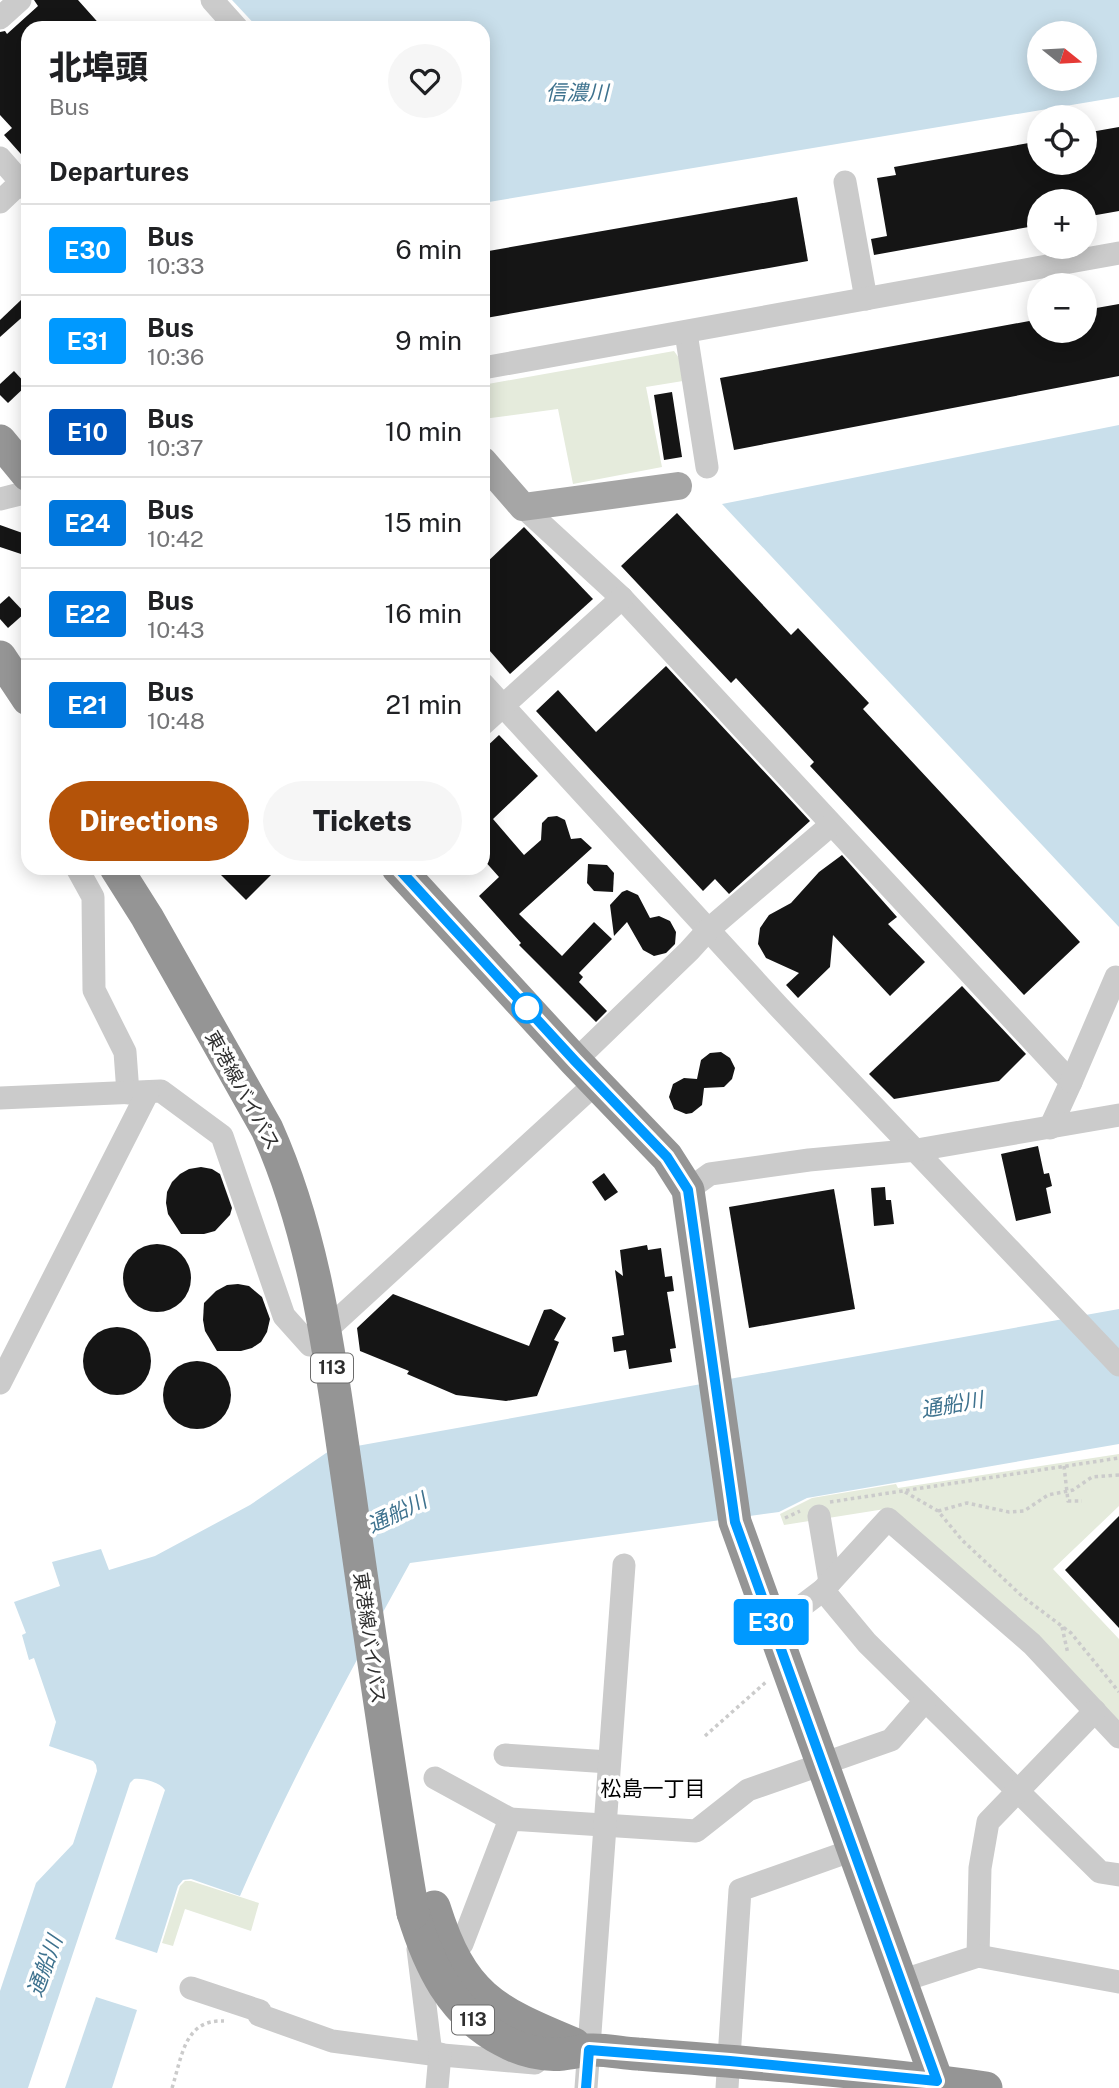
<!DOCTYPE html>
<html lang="en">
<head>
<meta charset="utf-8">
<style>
	:root { --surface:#fff; --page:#f6f6f6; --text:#202124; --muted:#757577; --line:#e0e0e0; --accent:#b45309 }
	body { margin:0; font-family:"Public Sans","Noto Sans JP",sans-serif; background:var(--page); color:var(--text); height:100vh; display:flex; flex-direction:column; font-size:26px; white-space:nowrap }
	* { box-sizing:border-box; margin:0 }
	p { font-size:23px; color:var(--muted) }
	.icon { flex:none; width:38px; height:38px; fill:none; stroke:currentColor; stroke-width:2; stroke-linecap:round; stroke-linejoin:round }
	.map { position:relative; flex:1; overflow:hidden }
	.panel { position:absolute; left:21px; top:21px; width:469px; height:854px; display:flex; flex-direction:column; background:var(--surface); border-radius:21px; box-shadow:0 4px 18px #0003 }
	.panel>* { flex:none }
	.badge { padding:0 14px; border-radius:5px; font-size:24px; line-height:46px }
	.needle { width:46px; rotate:108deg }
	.buttons { position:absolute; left:1027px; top:21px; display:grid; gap:14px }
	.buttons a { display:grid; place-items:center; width:70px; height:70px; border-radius:50%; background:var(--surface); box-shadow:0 4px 18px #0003; font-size:35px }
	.map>.badge { position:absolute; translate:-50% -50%; box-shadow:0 0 0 4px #fff }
	h2 { padding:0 28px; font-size:26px; line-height:63px }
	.round { display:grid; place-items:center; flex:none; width:74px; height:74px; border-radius:37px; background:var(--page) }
	.headline { display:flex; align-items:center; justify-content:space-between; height:119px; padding:0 28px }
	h1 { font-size:33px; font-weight:800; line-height:52px }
	.action { display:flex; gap:14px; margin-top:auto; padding:14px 28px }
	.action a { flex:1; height:80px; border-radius:42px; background:var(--accent); color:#fff; font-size:28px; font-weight:800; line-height:80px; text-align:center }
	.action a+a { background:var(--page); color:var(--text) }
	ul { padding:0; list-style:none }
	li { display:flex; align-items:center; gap:21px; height:91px; padding:0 28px; border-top:2px solid var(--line) }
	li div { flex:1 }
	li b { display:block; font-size:26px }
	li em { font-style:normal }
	li .badge { min-width:77px; font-weight:700; text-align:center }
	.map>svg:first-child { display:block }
</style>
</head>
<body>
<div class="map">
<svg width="1119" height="2088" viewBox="0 0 1119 2088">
	<rect width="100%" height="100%" fill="#fff"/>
	<!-- green -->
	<g fill="#e5ebdc">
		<path d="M 674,351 L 679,358 L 683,381 L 646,387 L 662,467 L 573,484 L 558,409 L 483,419 L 483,387 L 488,384 Z"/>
		<path d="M 1119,1454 L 1119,1506 L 1053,1569 L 1119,1639 L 1119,1726 L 885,1509 L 784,1525 L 780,1514 L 812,1498 L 896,1484 L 898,1488 Z"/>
		<path d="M 185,1881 L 191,1881 L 259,1903 L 251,1931 L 185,1909 L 173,1946 L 162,1943 L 180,1886 Z"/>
	</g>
	<!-- water -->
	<g fill="#c9dfeb" fill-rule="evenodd">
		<path d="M 232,0 L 1119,0 L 1119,97 L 483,203 L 483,28 L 258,28 ZM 1040,33 L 1085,33 L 1085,79 L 1040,79 Z"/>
		<path d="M 1119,425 L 1119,927 L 722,504 Z"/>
		<path d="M 1119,1309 L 1119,1444 L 807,1498 L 779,1512 L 410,1563 C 350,1672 290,1781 240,1896 L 191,1879 L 183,1880 L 178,1886 L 157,1953 L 115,1939 L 165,1790 C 159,1782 144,1778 134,1779 L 130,1783 L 28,2088 L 0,2088 L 0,1991 L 36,1883 L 73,1844 L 97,1771 L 96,1765 L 93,1761 L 49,1746 L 56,1722 L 34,1658 L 29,1660 L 22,1635 L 26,1633 L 14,1602 L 60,1586 L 52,1562 L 101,1549 L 109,1570 L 155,1556 L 250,1505 L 329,1451 Z"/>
		<path d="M 96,1997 L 137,2010 L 112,2088 L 65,2088 Z"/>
	</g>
	<!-- building -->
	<g fill="#151515">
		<path d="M 34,0 L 78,0 L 103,28 L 28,28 L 28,162 L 4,135 L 12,128 L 0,115 L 0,32 L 5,31 L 7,34 L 38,6 Z"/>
		<path d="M 1119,127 L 1119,211 L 1085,217 L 1085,201 L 1040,201 L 1040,225 L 874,255 L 871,239 L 887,236 L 877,178 L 896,175 L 894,167 L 1040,141 L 1040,163 L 1085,163 L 1085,133 Z"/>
		<path d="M 797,197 L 808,261 L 486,318 L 483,301 L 483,252 Z"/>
		<path d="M 21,300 L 28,307 L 28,312 L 0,337 L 0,320 Z"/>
		<path d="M 1119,304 L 1119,376 L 734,450 L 720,378 L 1040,319 L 1040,331 L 1085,331 L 1085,310 Z"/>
		<path d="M 14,371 L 27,385 L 8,403 L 0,395 L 0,384 Z"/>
		<path d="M 672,392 L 682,457 L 664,460 L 654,395 Z"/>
		<path d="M 677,513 L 791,635 L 798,628 L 869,703 L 863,709 L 1080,942 L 1024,995 L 810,766 L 814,762 L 736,678 L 731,683 L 621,566 Z"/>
		<path d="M 0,525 L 28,535 L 21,554 L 0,547 Z"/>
		<path d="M 524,527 L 593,599 L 510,674 L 483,643 L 483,566 Z"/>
		<path d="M 9,596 L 25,613 L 8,628 L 0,619 L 0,604 Z"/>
		<path d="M 666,666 L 810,821 L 729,894 L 715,879 L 703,891 L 536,711 L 558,690 L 596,732 Z"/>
		<path d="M 499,735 L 538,776 L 493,819 L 524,855 L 541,840 L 542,823 L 548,817 L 557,816 L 565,820 L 571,839 L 581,838 L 592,848 L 519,914 L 562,956 L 594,922 L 612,939 L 579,973 L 583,977 L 579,982 L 607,1011 L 596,1022 L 519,945 L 521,943 L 479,896 L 499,877 L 483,859 L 483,750 Z"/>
		<path d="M 842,855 L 897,917 L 888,924 L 925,962 L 890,996 L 833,935 L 830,967 L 798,998 L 786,985 L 799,973 L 766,958 L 758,944 L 760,928 L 769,915 L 791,903 L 819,872 Z"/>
		<path d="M 588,864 L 607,865 L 614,873 L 613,892 L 594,891 L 587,883 Z"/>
		<path d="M 214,868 L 278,868 L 246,900 Z"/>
		<path d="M 627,890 L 638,895 L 650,918 L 659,916 L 670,921 L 676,932 L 675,944 L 666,953 L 654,956 L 643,950 L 627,922 L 614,936 L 610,905 L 622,892 Z"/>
		<path d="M 962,986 L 1026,1054 L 999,1081 L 894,1099 L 869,1074 Z"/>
		<path d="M 721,1052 L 730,1058 L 735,1068 L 732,1079 L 724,1087 L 704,1088 L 702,1105 L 692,1113 L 686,1114 L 674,1109 L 669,1097 L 673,1084 L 684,1078 L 697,1079 L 701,1060 L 710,1053 Z"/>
		<path d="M 1038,1146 L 1044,1174 L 1049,1173 L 1052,1186 L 1046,1188 L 1051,1213 L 1016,1221 L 1001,1154 Z"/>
		<path d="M 201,1167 L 212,1169 L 220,1174 L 232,1208 L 230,1215 L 215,1231 L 204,1234 L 181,1234 L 168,1214 L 166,1203 L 167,1192 L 172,1182 L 180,1174 L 189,1169 Z"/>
		<path d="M 604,1173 L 618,1192 L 605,1201 L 592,1182 Z"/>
		<path d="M 885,1187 L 886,1200 L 891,1200 L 894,1224 L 874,1226 L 871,1188 Z"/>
		<path d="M 834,1189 L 855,1309 L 749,1328 L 729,1207 Z"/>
		<circle cx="157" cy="1278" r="34"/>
		<path d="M 647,1245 L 648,1250 L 661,1248 L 665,1277 L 672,1276 L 674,1291 L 667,1292 L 676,1348 L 670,1349 L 672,1362 L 629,1369 L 626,1350 L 614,1352 L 612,1337 L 624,1335 L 615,1270 L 623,1276 L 620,1250 Z"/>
		<path d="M 238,1284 L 249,1286 L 262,1297 L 270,1319 L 267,1332 L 261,1342 L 252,1348 L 241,1351 L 217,1351 L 205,1331 L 203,1320 L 204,1303 L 216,1291 L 227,1285 Z"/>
		<path d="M 393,1294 L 529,1346 L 544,1310 L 551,1309 L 566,1318 L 554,1340 L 559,1342 L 537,1396 L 506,1401 L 456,1395 L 407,1374 L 409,1371 L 360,1351 L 357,1328 Z"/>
		<circle cx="117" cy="1361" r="34"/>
		<circle cx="197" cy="1395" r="34"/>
		<path d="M 1119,1516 L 1119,1628 L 1065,1570 Z"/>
	</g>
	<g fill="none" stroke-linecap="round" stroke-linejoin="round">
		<!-- path -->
		<g stroke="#cbcbcb" stroke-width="3.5" stroke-dasharray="3.5 3.5" stroke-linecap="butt">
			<path d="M 1064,1466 L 1068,1501 L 1082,1501"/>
			<path d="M 905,1492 L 938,1511 L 962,1540 L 1023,1597 L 1071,1633 L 1119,1692"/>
			<path d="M 830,1502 L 1119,1458"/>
			<path d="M 938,1511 L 967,1503 L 1009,1512 L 1024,1511 L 1048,1495 L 1073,1490 L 1092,1477 L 1119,1475"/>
			<path d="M 785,1518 L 800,1511"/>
			<path d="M 1062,1627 L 1068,1654"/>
			<path d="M 705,1736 L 766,1682"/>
			<path d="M 172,2088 C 182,2057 184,2019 224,2021"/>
		</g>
		<!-- minor -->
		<g stroke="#cbcbcb" stroke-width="23">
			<path d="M 212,0 L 237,28"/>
			<path d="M 0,18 L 20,0"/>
			<path d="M 0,158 L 28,190"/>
			<path d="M 845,182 L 866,299"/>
			<path d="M 0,202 L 21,182"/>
			<path d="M 686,333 L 707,467"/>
			<path d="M 483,368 L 1119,253"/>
			<path d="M 0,499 L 28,492"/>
			<path d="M 523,507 L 622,598 L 1071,1082 L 1050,1128"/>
			<path d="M 483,684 L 779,1007 L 1119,1365"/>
			<path d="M 483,724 L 622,598"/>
			<path d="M 77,868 L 93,897 L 94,990 L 125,1052 L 128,1093"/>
			<path d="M 575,1061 L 689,951 L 708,930 L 831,825"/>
			<path d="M 1071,1082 L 1116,977"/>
			<path d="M 0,1098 L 161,1091 L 222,1136 L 284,1316 L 310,1345 L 596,1083"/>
			<path d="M 688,1190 L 710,1174 L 809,1160 L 917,1150 L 1119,1115"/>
			<path d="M 0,1383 L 148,1092"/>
			<path d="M 819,1516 L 830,1582"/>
			<path d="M 823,1590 L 867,1643 L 1100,1872 L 1119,1875"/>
			<path d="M 773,1628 L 823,1590 L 888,1519 L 1032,1644 L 1119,1737"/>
			<path d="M 505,1755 L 609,1762"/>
			<path d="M 435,1778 L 510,1819"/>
			<path d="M 462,1944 L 510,1819 L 696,1831 L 748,1790 L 891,1740 L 925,1701"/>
			<path d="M 418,1949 L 431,2054"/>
			<path d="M 978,1956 L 980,1868 L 988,1822 L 1095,1711"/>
			<path d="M 901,1981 L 978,1956 L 1119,1982"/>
			<path d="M 191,1988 L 260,2011 L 259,2015 L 332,2041 L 431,2054 L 535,2063"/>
			<path d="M 437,2088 L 440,2054"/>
			<path d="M 586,2088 L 624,1565"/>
			<path d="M 727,2088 L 740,1890 L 853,1850"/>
		</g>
		<!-- major -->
		<path stroke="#a6a6a6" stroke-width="28" d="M 483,461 L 523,507 L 678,486"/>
		<!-- highway -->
		<g stroke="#959595" stroke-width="33">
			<path d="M 0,441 L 28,475"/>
			<path d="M 0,657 L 28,699"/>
			<path d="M 398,868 L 575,1061 L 667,1157 L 688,1190 L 735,1522 L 937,2081"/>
			<path d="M 434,1907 C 462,1996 492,2010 574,2044"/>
			<path d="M 413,1913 C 429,1965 451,2013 502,2040 C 520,2050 542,2056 563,2054 C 572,2053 580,2051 589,2050 C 605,2049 621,2053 637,2054 C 753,2063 870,2072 986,2088"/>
		</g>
		<!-- highway-bridge -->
		<path stroke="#959595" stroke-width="33" d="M 116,868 L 147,917 L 267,1129 C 318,1243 331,1367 349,1489 C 369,1631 389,1772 413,1913"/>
	</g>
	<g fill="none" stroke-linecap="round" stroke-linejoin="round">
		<defs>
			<path id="line" d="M 398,868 L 575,1061 L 667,1157 L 688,1190 L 735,1522 L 937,2081 L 730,2061 L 589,2050 L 586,2088"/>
		</defs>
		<!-- line casing -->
		<use href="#line" stroke="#fff" stroke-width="16"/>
		<!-- line -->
		<use href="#line" stroke="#09f" stroke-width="10"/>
	</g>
	<!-- markers -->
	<circle fill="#fff" stroke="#09f" stroke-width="3.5" cx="527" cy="1008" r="14"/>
	<g text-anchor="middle" stroke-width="7" stroke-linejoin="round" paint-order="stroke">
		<!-- shield labels -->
		<g fill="#fff" stroke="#6d6d6d" stroke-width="2">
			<rect x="311" y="1353.5" width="42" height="29" rx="5"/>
			<rect x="452" y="2005.5" width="42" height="29" rx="5"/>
		</g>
		<g font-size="18" font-weight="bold" fill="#2e2e2e">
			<text x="332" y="1374">113</text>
			<text x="473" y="2026">113</text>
		</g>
		<!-- street labels -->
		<g font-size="19" fill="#2e2e2e" stroke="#fff">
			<text transform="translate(243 1090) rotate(61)" y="7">東港線バイパス</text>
			<text transform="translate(370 1638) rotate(82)" y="7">東港線バイパス</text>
		</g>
		<!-- water labels -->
		<g font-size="21" font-style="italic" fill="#3e728e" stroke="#fff">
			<text x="577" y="100">信濃川</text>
			<text transform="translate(952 1405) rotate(-10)" y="7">通船川</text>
			<text transform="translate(397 1513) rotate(-26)" y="7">通船川</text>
			<text transform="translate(45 1966) rotate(-70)" y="7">通船川</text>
		</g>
		<!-- neighbourhood labels -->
		<g font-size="21" fill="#000" stroke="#fff">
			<text x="653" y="1796">松島一丁目</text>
		</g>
	</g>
</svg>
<div class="buttons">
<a><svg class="needle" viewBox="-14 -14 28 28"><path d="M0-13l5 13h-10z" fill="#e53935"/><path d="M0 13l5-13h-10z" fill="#757577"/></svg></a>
<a><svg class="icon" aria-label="locate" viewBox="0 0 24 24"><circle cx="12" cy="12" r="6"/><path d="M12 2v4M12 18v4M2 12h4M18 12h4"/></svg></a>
<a>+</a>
<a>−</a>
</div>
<b class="badge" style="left:771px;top:1622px;background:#09f;color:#fff">E30</b>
<section class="panel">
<div class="headline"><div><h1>北埠頭</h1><p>Bus</p></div><a class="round"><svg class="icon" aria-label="heart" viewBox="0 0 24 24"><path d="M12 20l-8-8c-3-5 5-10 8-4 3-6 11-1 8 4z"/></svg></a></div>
<h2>Departures</h2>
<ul>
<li><span class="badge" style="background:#09f;color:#fff">E30</span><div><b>Bus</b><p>10:33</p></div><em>6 min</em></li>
<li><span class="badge" style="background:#09f;color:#fff">E31</span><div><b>Bus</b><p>10:36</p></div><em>9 min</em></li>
<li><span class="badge" style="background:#05b;color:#fff">E10</span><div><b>Bus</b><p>10:37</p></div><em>10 min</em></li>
<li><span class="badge" style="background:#07d;color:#fff">E24</span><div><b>Bus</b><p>10:42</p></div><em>15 min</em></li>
<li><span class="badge" style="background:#07d;color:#fff">E22</span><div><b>Bus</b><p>10:43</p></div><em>16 min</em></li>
<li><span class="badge" style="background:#07d;color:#fff">E21</span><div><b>Bus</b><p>10:48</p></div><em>21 min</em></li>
</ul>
<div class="action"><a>Directions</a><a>Tickets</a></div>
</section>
</div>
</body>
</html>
